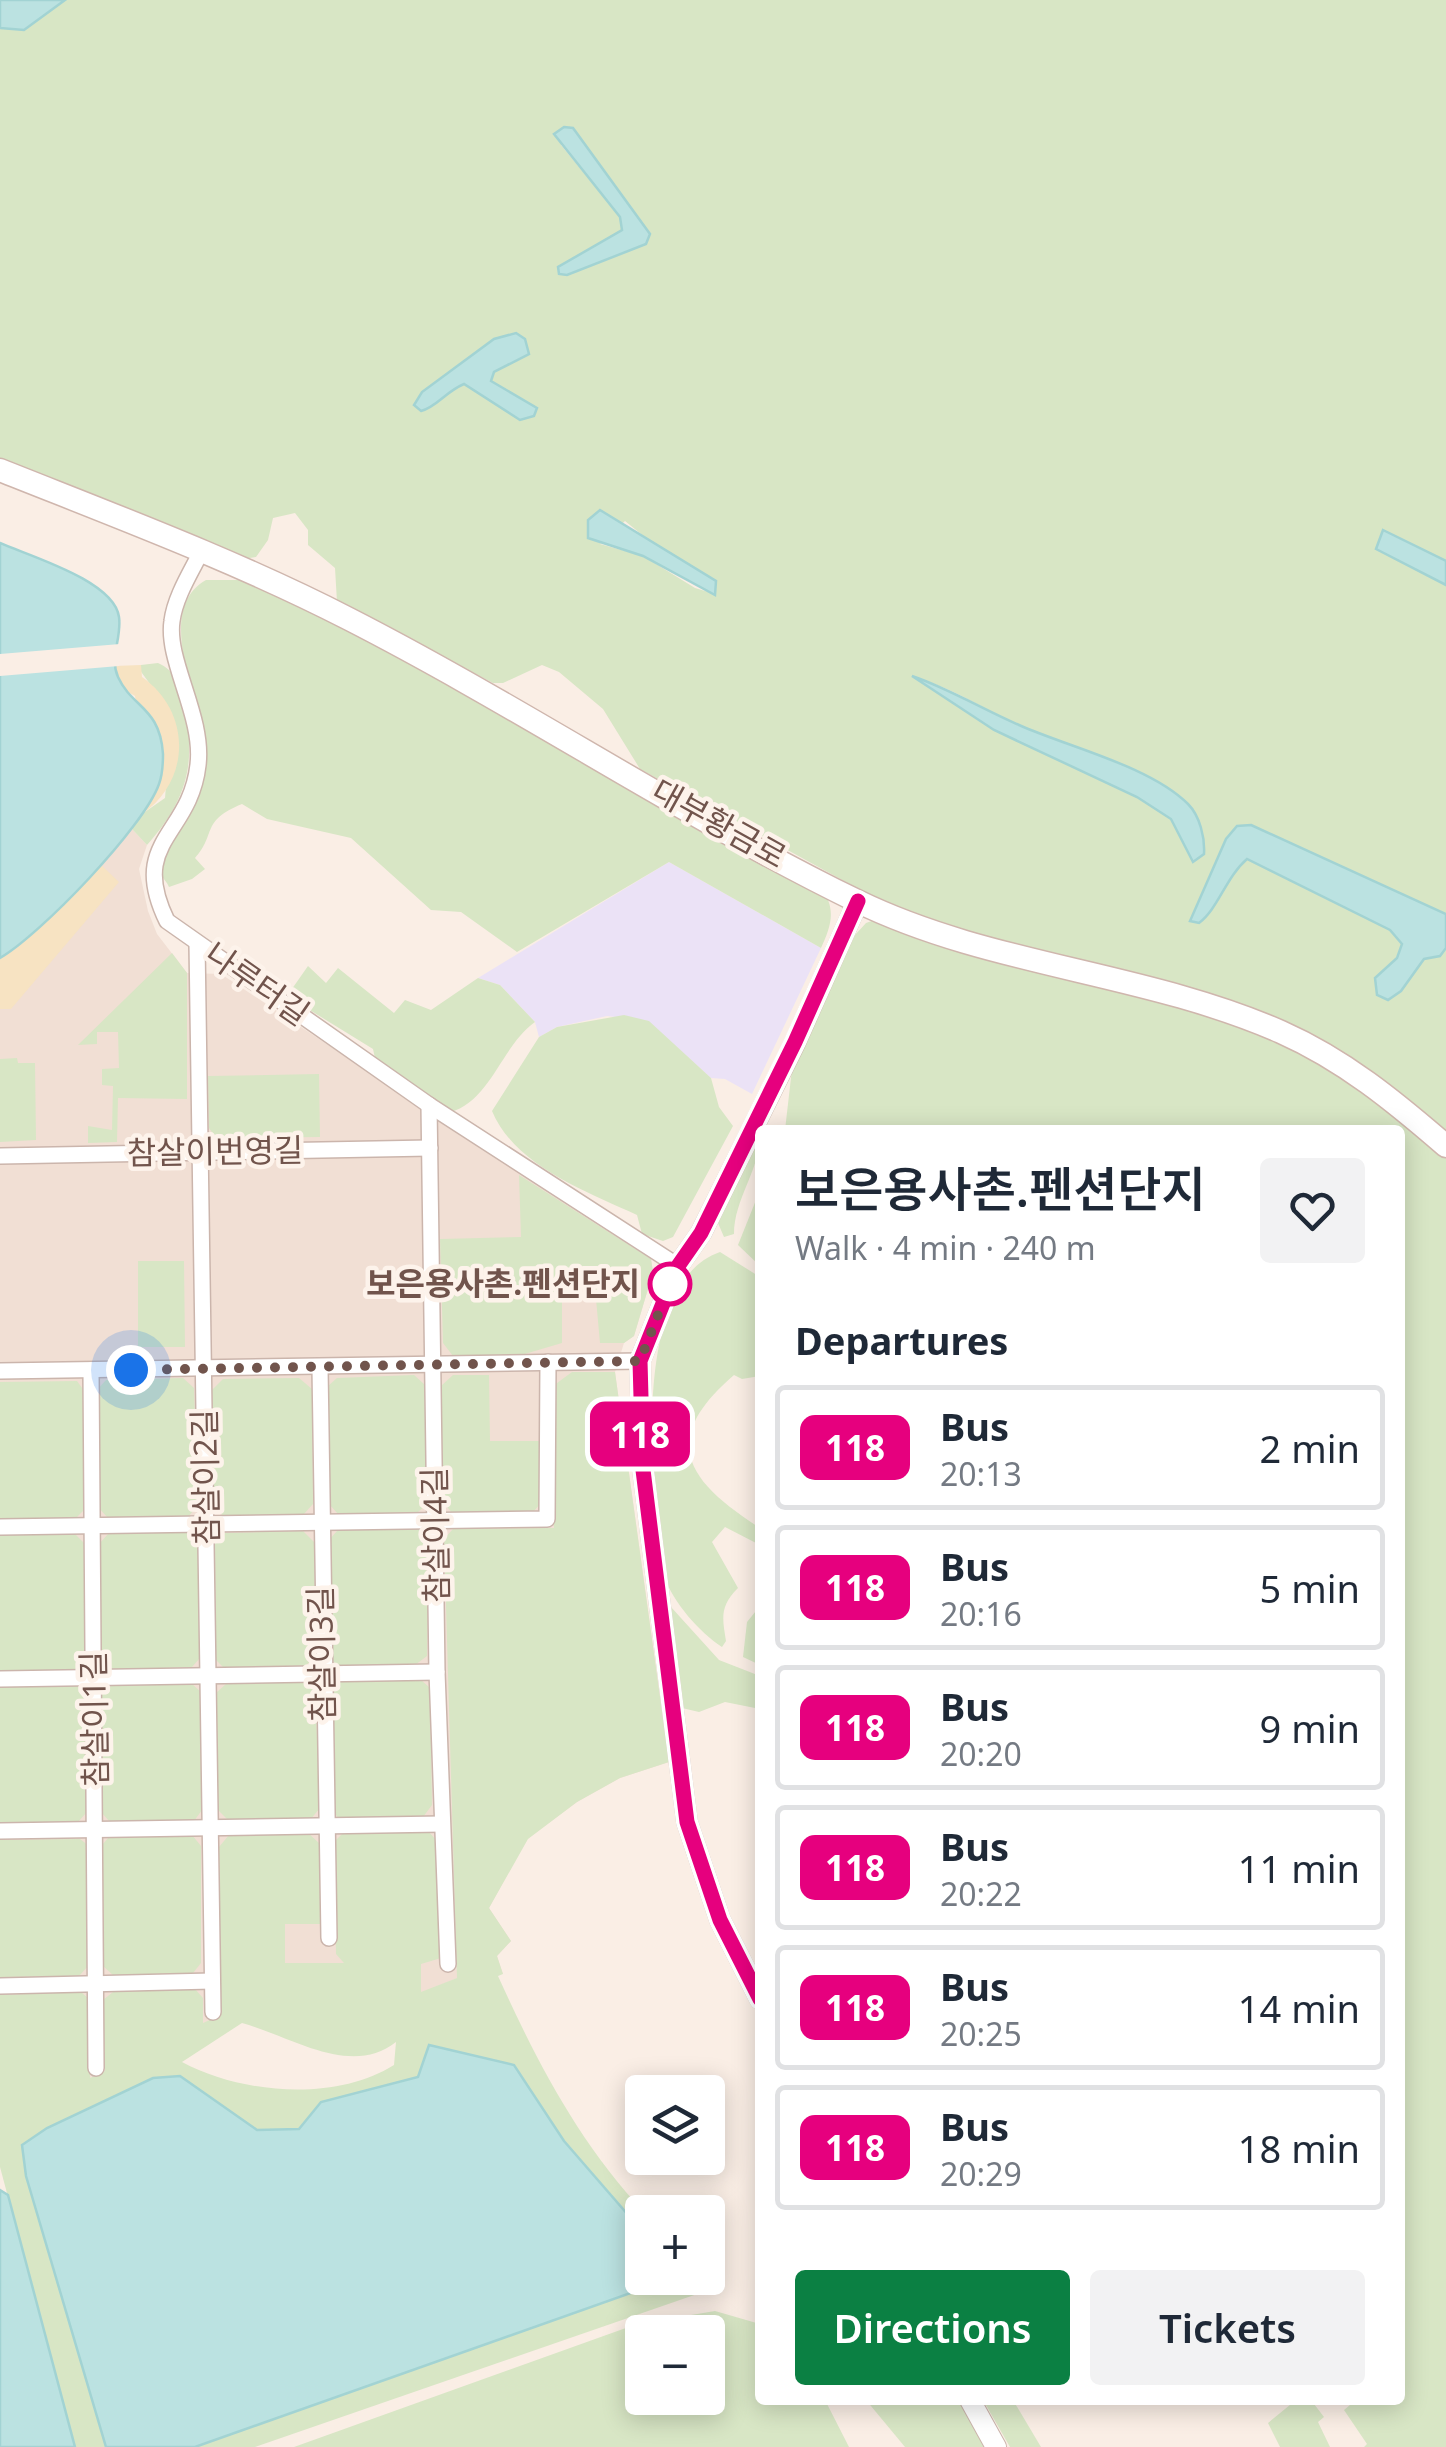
<!DOCTYPE html>
<html lang="en">
<head>
<meta charset="utf-8">
<style>
	:root { --surface:#fff; --page:#f2f2f3; --text:#1f2937; --muted:#747a83; --line:#e0e1e3; --accent:#0b8043 }
	body { margin:0; font-family:"Noto Sans","Noto Sans KR",sans-serif; background:var(--page); color:var(--text); height:100vh; display:flex; flex-direction:column; font-size:38px; white-space:nowrap }
	* { box-sizing:border-box; margin:0 }
	p { font-size:32px; color:var(--muted) }
	.icon { flex:none; width:55px; height:55px; fill:none; stroke:currentColor; stroke-width:2; stroke-linecap:round; stroke-linejoin:round }
	.map { position:relative; flex:1; overflow:hidden }
	.details { position:absolute; left:755px; top:1125px; width:650px; height:1280px; display:flex; flex-direction:column; background:var(--surface); border-radius:10px; box-shadow:0 5px 25px #0003 }
	.details>* { flex:none }
	.badge { padding:0 20px; border-radius:15px; font-size:35px; line-height:65px }
	.controls { position:absolute; left:625px; top:2075px; display:grid; gap:20px }
	.controls a { display:grid; place-items:center; width:100px; height:100px; border-radius:10px; background:var(--surface); box-shadow:0 5px 25px #0003; font-size:50px }
	.you { position:absolute; width:50px; height:50px; margin:-25px; border:8px solid #fff; border-radius:50%; background:#1a73e8; box-shadow:0 0 0 15px #1a73e833 }
	.map>.badge { position:absolute; translate:-50% -50%; box-shadow:0 0 0 5px #fff }
	h2 { padding:0 40px; font-size:38px; line-height:90px }
	.round { display:grid; place-items:center; flex:none; width:105px; height:105px; border-radius:10px; background:var(--page) }
	.summary { display:flex; align-items:center; justify-content:space-between; height:170px; padding:0 40px }
	h1 { font-size:48px; font-weight:600; line-height:75px }
	.action { display:flex; gap:20px; margin-top:auto; padding:20px 40px }
	.action a { flex:1; height:115px; border-radius:10px; background:var(--accent); color:#fff; font-size:40px; font-weight:600; line-height:115px; text-align:center }
	.action a+a { background:var(--page); color:var(--text) }
	ul { padding:0; list-style:none }
	li { display:flex; align-items:center; gap:30px; height:125px; margin:0 20px 15px; padding:0 20px; border:5px solid var(--line); border-radius:10px }
	li div { flex:1 }
	li b { display:block; font-size:38px }
	li em { font-style:normal }
	li .badge { min-width:110px; font-weight:700; text-align:center }
	.map>svg:first-child { display:block }
</style>
</head>
<body>
<div class="map">
<svg width="1446" height="2447" viewBox="0 0 1446 2447">
	<rect width="100%" height="100%" fill="#faeee5"/>
	<!-- residential -->
	<path fill="#f1dfd4" d="M 132,829 L 147,845 L 139,869 L 148,911 L 157,934 L 187,973 L 221,974 L 651,1259 L 653,1272 L 634,1336 L 624,1343 L 615,1372 L 669,1762 L 620,1778 L 577,1802 L 527,1839 L 489,1908 L 511,1941 L 497,1956 L 503,1974 L 475,1971 L 421,1993 L 421,1965 L 223,1965 L 221,2015 L 6,2119 L 0,2128 L 0,958 L 40,929 Z"/>
	<!-- education -->
	<path fill="#ebe2f6" d="M 669,862 L 821,948 L 752,1094 L 725,1079 L 711,1078 L 648,1021 L 607,1016 L 557,1027 L 539,1037 L 535,1022 L 500,985 L 478,978 Z"/>
	<!-- green -->
	<g fill="#d8e6c5" fill-rule="evenodd">
		<path d="M 65,0 L 1446,0 L 1446,561 L 1383,530 L 1376,548 L 1446,585 L 1446,914 L 1251,825 L 1237,826 L 1207,917 L 1228,875 L 1246,859 L 1390,930 L 1403,944 L 1377,994 L 1388,1000 L 1401,991 L 1424,959 L 1440,956 L 1446,948 L 1446,1135 L 1344,1055 L 968,934 L 875,898 L 640,769 L 603,709 L 559,672 L 542,665 L 503,683 L 493,683 L 337,602 L 335,568 L 308,545 L 308,530 L 295,513 L 273,518 L 268,540 L 256,557 L 243,559 L 0,460 L 0,28 L 24,30 ZM 564,127 L 573,128 L 650,234 L 645,244 L 567,275 L 622,230 L 620,217 L 561,145 ZM 528,354 L 493,372 L 491,381 L 510,394 L 520,420 L 464,384 L 444,393 L 422,392 L 451,372 ZM 625,521 L 715,594 L 695,588 L 643,556 L 600,544 ZM 915,678 C 953,687 984,710 1019,725 C 1072,748 1208,783 1204,854 L 1193,861 L 1171,819 L 1137,797 Z"/>
		<path d="M 206,580 L 240,580 L 259,585 L 398,656 L 821,888 C 837,909 831,926 821,948 L 669,862 L 517,952 L 461,912 L 431,910 L 351,838 L 267,819 L 242,804 C 200,821 217,834 195,858 L 205,869 L 192,879 L 169,887 C 167,882 163,879 161,874 C 149,850 191,815 199,793 C 204,779 206,761 205,747 C 200,700 153,610 206,580 Z"/>
		<path d="M 158,663 C 175,670 178,684 182,700 C 198,760 188,799 147,845 L 132,829 L 142,814 L 165,798 L 172,714 L 139,669 L 141,665 Z"/>
		<path d="M 880,918 L 1238,1023 L 1326,1063 L 1446,1155 L 1446,2447 L 1364,2447 L 1367,2444 L 1344,2410 L 1350,2405 L 1347,2400 L 1400,2400 L 1400,1130 L 785,1130 L 792,1069 L 835,969 L 855,935 L 866,923 Z"/>
		<path d="M 172,953 L 187,973 L 187,1099 L 118,1098 L 117,1142 L 88,1143 L 88,1126 L 112,1130 L 113,1086 L 102,1085 L 102,1069 L 119,1068 L 118,1032 L 97,1032 L 97,1044 L 78,1045 Z"/>
		<path d="M 308,966 L 326,983 L 338,968 L 394,1013 L 405,1000 L 431,1010 L 478,978 L 500,985 L 535,1022 C 502,1045 490,1102 450,1112 L 376,1063 L 373,1049 L 287,996 Z"/>
		<path d="M 624,1015 L 649,1021 L 711,1078 L 719,1107 L 733,1126 L 673,1237 L 663,1241 L 642,1234 L 637,1215 C 587,1192 515,1166 492,1111 L 539,1037 L 557,1027 Z"/>
		<path d="M 17,1058 L 18,1063 L 35,1063 L 36,1140 L 0,1142 L 0,1059 Z"/>
		<path d="M 319,1074 L 320,1137 L 216,1138 L 209,1128 L 208,1076 Z"/>
		<path d="M 760,1135 C 760,1170 734,1199 734,1234 L 724,1237 L 718,1223 Z"/>
		<path d="M 519,1175 L 651,1259 L 653,1272 L 634,1336 L 624,1343 L 600,1343 L 594,1277 L 567,1275 L 567,1300 L 562,1300 L 562,1343 L 518,1356 L 453,1356 L 443,1343 L 440,1239 L 521,1237 Z"/>
		<path d="M 760,1190 L 760,1266 L 738,1245 Z"/>
		<path d="M 720,1252 L 760,1277 L 760,1376 L 742,1379 L 734,1375 C 657,1441 688,1482 760,1528 L 756,1543 L 725,1527 L 712,1542 L 738,1588 C 720,1606 722,1617 726,1641 L 722,1647 C 699,1632 673,1602 664,1576 C 659,1562 660,1544 658,1530 C 650,1461 636,1281 720,1252 Z"/>
		<path d="M 138,1261 L 184,1261 L 185,1347 L 138,1347 Z"/>
		<path d="M 572,1372 L 615,1372 L 669,1762 L 620,1778 L 577,1802 L 528,1839 L 489,1908 L 511,1941 L 497,1956 L 503,1974 L 498,1976 C 537,2062 579,2143 644,2212 L 642,2231 L 564,2141 L 513,2065 L 430,2045 L 418,2077 L 321,2102 L 299,2129 L 257,2130 L 180,2076 L 153,2078 L 47,2128 L 22,2145 L 26,2176 L 106,2447 L 75,2447 L 0,2167 L 0,1995 L 81,1992 L 89,1999 L 90,2078 L 105,2071 L 103,2000 L 113,1992 L 195,1989 L 203,1998 L 203,2023 L 221,2015 L 219,1847 L 229,1835 L 308,1833 L 319,1843 L 321,1924 L 285,1924 L 285,1963 L 344,1963 L 336,1954 L 334,1842 L 344,1832 L 428,1831 L 437,1841 L 441,1958 L 421,1964 L 421,1992 L 457,1978 L 444,1539 L 453,1529 L 554,1528 L 553,1386 ZM 242,2023 C 290,2036 351,2078 396,2042 L 394,2065 C 335,2102 242,2094 182,2062 Z"/>
		<path d="M 414,1375 L 425,1385 L 428,1503 L 417,1513 L 338,1514 L 330,1505 L 327,1387 L 337,1378 Z"/>
		<path d="M 453,1375 L 489,1375 L 490,1441 L 543,1441 L 544,1500 L 533,1512 L 453,1514 L 443,1502 L 441,1386 Z"/>
		<path d="M 183,1378 L 194,1388 L 198,1505 L 188,1517 L 108,1518 L 98,1507 L 97,1390 L 106,1380 Z"/>
		<path d="M 299,1378 L 312,1389 L 313,1504 L 303,1515 L 223,1516 L 214,1506 L 212,1390 L 223,1379 Z"/>
		<path d="M 77,1381 L 85,1392 L 85,1509 L 74,1520 L 0,1520 L 0,1382 Z"/>
		<path d="M 420,1528 L 429,1536 L 427,1656 L 415,1665 L 339,1667 L 329,1657 L 328,1541 L 338,1530 Z"/>
		<path d="M 184,1531 L 200,1543 L 199,1659 L 192,1667 L 110,1670 L 100,1660 L 99,1544 L 109,1533 Z"/>
		<path d="M 303,1531 L 315,1543 L 314,1659 L 302,1668 L 225,1669 L 216,1660 L 215,1544 L 225,1533 Z"/>
		<path d="M 73,1532 L 85,1544 L 86,1661 L 73,1673 L 0,1673 L 0,1533 Z"/>
		<path d="M 760,1606 L 760,1665 L 743,1657 L 747,1622 Z"/>
		<path d="M 671,1607 L 719,1660 L 760,1676 L 760,1709 L 725,1702 L 699,1712 L 682,1708 Z"/>
		<path d="M 379,1680 L 421,1680 L 430,1688 L 432,1805 L 423,1817 L 339,1819 L 331,1808 L 328,1691 L 337,1682 Z"/>
		<path d="M 304,1682 L 315,1691 L 320,1808 L 310,1820 L 228,1820 L 217,1809 L 216,1693 L 226,1684 Z"/>
		<path d="M 192,1684 L 202,1693 L 202,1810 L 194,1821 L 111,1823 L 101,1812 L 101,1695 L 111,1686 Z"/>
		<path d="M 76,1685 L 86,1693 L 87,1812 L 77,1823 L 0,1823 L 0,1687 Z"/>
		<path d="M 192,1835 L 201,1846 L 201,1963 L 193,1973 L 113,1975 L 103,1966 L 102,1845 L 110,1836 Z"/>
		<path d="M 80,1839 L 89,1846 L 89,1965 L 79,1976 L 0,1977 L 0,1840 Z"/>
		<path d="M 673,2278 L 705,2278 L 708,2285 L 703,2292 L 255,2447 L 195,2447 Z"/>
		<path d="M 715,2311 L 760,2324 L 760,2400 L 825,2400 L 849,2447 L 294,2447 L 637,2324 ZM 708,2332 L 708,2398 L 642,2398 L 642,2332 Z"/>
		<path d="M 866,2400 L 961,2400 L 987,2447 L 905,2447 Z"/>
		<path d="M 983,2400 L 1013,2400 L 1041,2447 L 1010,2447 Z"/>
		<path d="M 1296,2400 L 1311,2400 L 1324,2417 L 1318,2422 L 1330,2447 L 1280,2447 L 1268,2423 Z"/>
	</g>
	<!-- sand -->
	<g fill="#f7e3c2">
		<path d="M 141,665 L 142,677 C 192,712 191,781 142,814 L 151,801 L 135,696 L 123,689 L 114,666 Z"/>
		<path d="M 99,863 L 119,882 L 11,1009 L 0,1009 L 0,958 L 17,948 Z"/>
	</g>
	<!-- water -->
	<g fill="#bbe2e1" stroke="#a2d3d3" stroke-width="2.5">
		<path d="M 0,0 L 65,0 L 24,30 L 0,28 Z"/>
		<path d="M 564,127 L 573,128 L 650,234 L 646,244 L 567,275 L 559,274 L 558,267 L 622,230 L 620,217 L 554,134 Z"/>
		<path d="M 516,333 L 525,339 L 529,354 L 494,372 L 491,381 L 537,408 L 534,416 L 520,420 L 464,384 C 445,392 437,407 421,411 L 414,405 L 422,392 L 494,339 Z"/>
		<path d="M 600,510 L 716,581 L 715,595 L 643,556 L 588,538 L 588,520 Z"/>
		<path d="M 1383,530 L 1446,561 L 1446,585 L 1376,549 Z"/>
		<path d="M 0,543 C 32,557 114,581 119,617 C 122,639 109,656 118,677 C 132,708 160,707 163,754 C 163,763 162,776 159,784 C 144,827 40,935 0,958 Z"/>
		<path d="M 912,676 C 950,689 982,709 1019,725 C 1068,747 1150,766 1188,804 C 1200,816 1205,838 1204,854 L 1193,862 L 1171,819 L 1137,797 L 994,730 Z"/>
		<path d="M 1251,825 L 1446,914 L 1446,948 L 1440,956 L 1424,959 L 1401,991 L 1388,1000 L 1377,995 L 1375,978 L 1397,958 L 1402,944 L 1390,930 L 1247,859 C 1226,877 1218,909 1199,923 L 1190,921 L 1226,839 L 1237,826 Z"/>
		<path d="M 429,2045 L 514,2065 L 564,2141 L 642,2231 L 642,2278 L 673,2278 L 195,2447 L 106,2447 L 26,2176 L 22,2145 L 47,2128 L 153,2078 L 180,2076 L 257,2130 L 299,2129 L 321,2102 L 418,2077 Z"/>
		<path d="M 0,2190 L 8,2195 L 75,2447 L 0,2447 Z"/>
	</g>
	<!-- pier -->
	<path fill="#faeee5" d="M 120,644 L 119,666 L 0,676 L 0,654 Z"/>
	<g fill="none" stroke-linecap="round" stroke-linejoin="round">
		<defs>
			<g id="minor">
				<path d="M 202,550 C 191,572 175,597 172,621 C 166,661 204,716 198,765 C 190,836 128,841 167,921 L 429,1105 L 678,1266"/>
				<path d="M 197,943 L 213,2012"/>
				<path d="M 429,1105 L 437,1672 L 448,1964"/>
				<path d="M 0,1156 L 430,1148"/>
				<path d="M 320,1368 L 329,1938"/>
				<path d="M 91,1370 L 96,2068"/>
				<path d="M 0,1371 L 640,1361"/>
				<path d="M 0,1527 L 547,1519 L 548,1362"/>
				<path d="M 0,1679 L 437,1672"/>
				<path d="M 0,1831 L 442,1824"/>
				<path d="M 0,1986 L 212,1981"/>
			</g>
			<g id="tertiary">
				<path d="M 760,1999 L 720,1920 L 687,1822 L 643,1470 L 640,1361 L 678,1266 L 701,1233 L 795,1043 L 858,901"/>
				<path d="M 970,2400 L 996,2447"/>
			</g>
			<path id="secondary" d="M 0,470 C 118,517 236,561 349,619 C 521,707 683,816 857,901 C 990,966 1145,972 1281,1032 C 1344,1060 1394,1101 1446,1146"/>
		</defs>
		<!-- minor casing -->
		<use href="#minor" stroke="#cbb5ac" stroke-width="18"/>
		<!-- tertiary casing -->
		<use href="#tertiary" stroke="#cbb5ac" stroke-width="22"/>
		<!-- secondary casing -->
		<use href="#secondary" stroke="#cfb6ad" stroke-width="25"/>
		<!-- minor -->
		<use href="#minor" stroke="#fff" stroke-width="15"/>
		<!-- tertiary -->
		<use href="#tertiary" stroke="#fff" stroke-width="20"/>
		<!-- secondary -->
		<use href="#secondary" stroke="#fff" stroke-width="22"/>
	</g>
	<g fill="none" stroke-linecap="round" stroke-linejoin="round">
		<defs>
			<path id="line" d="M 760,1999 L 720,1920 L 687,1822 L 643,1470 L 640,1361 L 678,1266 L 701,1233 L 795,1042 L 858,901"/>
		</defs>
		<!-- line casing -->
		<use href="#line" stroke="#fff" stroke-width="22"/>
		<!-- line -->
		<use href="#line" stroke="#e6007e" stroke-width="15"/>
		<!-- walk -->
		<path stroke="#71544c" stroke-width="10" stroke-dasharray="0 18" d="M 131,1370 L 640,1361 L 670,1284"/>
	</g>
	<!-- markers -->
	<circle fill="#fff" stroke="#e6007e" stroke-width="5" cx="670" cy="1284" r="20"/>
	<g text-anchor="middle" stroke-width="9" stroke-linejoin="round" paint-order="stroke">
		<!-- street labels -->
		<g font-size="32" fill="#71544c" stroke="#fdf3eb">
			<text transform="translate(719 824) rotate(29)" y="11">대부황금로</text>
			<text transform="translate(257 984) rotate(35)" y="11">나루터길</text>
			<text transform="translate(215 1152) rotate(-1)" y="11">참살이번영길</text>
			<text transform="translate(206 1477) rotate(-91)" y="11">참살이2길</text>
			<text transform="translate(436 1535) rotate(-91)" y="11">참살이4길</text>
			<text transform="translate(322 1654) rotate(-91)" y="11">참살이3길</text>
			<text transform="translate(95 1719) rotate(-91)" y="11">참살이1길</text>
		</g>
		<!-- stop labels -->
		<g font-size="32" font-weight="bold" fill="#71544c" stroke="#fdf3eb" text-anchor="end">
			<text x="640" y="1295">보은용사촌.펜션단지</text>
		</g>
	</g>
</svg>
<div class="controls">
<a><svg class="icon" aria-label="layers" viewBox="0 0 24 24"><path d="M12 4l9 5-9 5-9-5zM3 14l9 5 9-5"/></svg></a>
<a>+</a>
<a>−</a>
</div>
<div class="you" style="left:131px;top:1370px"></div>
<b class="badge" style="left:640px;top:1434px;background:#e6007e;color:#fff">118</b>
<section class="details">
<div class="summary"><div><h1>보은용사촌.펜션단지</h1><p>Walk · 4 min · 240 m</p></div><a class="round"><svg class="icon" aria-label="heart" viewBox="0 0 24 24"><path d="M12 20l-8-8c-3-5 5-10 8-4 3-6 11-1 8 4z"/></svg></a></div>
<h2>Departures</h2>
<ul>
<li><span class="badge" style="background:#e6007e;color:#fff">118</span><div><b>Bus</b><p>20:13</p></div><em>2 min</em></li>
<li><span class="badge" style="background:#e6007e;color:#fff">118</span><div><b>Bus</b><p>20:16</p></div><em>5 min</em></li>
<li><span class="badge" style="background:#e6007e;color:#fff">118</span><div><b>Bus</b><p>20:20</p></div><em>9 min</em></li>
<li><span class="badge" style="background:#e6007e;color:#fff">118</span><div><b>Bus</b><p>20:22</p></div><em>11 min</em></li>
<li><span class="badge" style="background:#e6007e;color:#fff">118</span><div><b>Bus</b><p>20:25</p></div><em>14 min</em></li>
<li><span class="badge" style="background:#e6007e;color:#fff">118</span><div><b>Bus</b><p>20:29</p></div><em>18 min</em></li>
</ul>
<div class="action"><a>Directions</a><a>Tickets</a></div>
</section>
</div>
</body>
</html>
